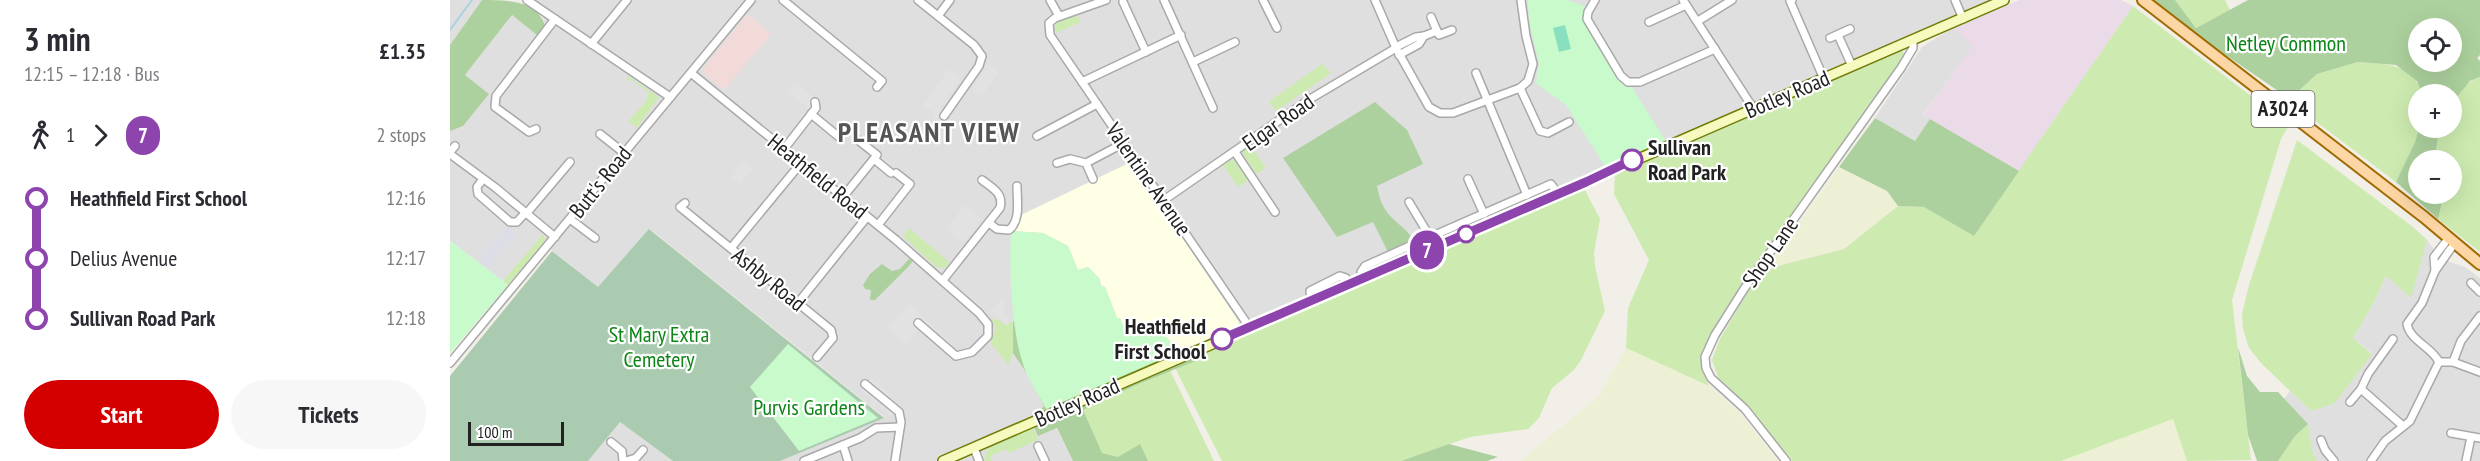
<!DOCTYPE html>
<html lang="en">
<head>
<meta charset="utf-8">
<style>
	:root { --surface:#fff; --page:#f7f7f7; --text:#2b2b33; --muted:#7c7c81; --accent:#d40000 }
	body { margin:0; font-family:"PT Sans Narrow",sans-serif; background:var(--page); color:var(--text); height:100vh; display:flex; flex-direction:column; font-size:22px; white-space:nowrap }
	* { box-sizing:border-box; margin:0 }
	p { font-size:20px; color:var(--muted) }
	.icon { flex:none; width:33px; height:33px; fill:none; stroke:currentColor; stroke-width:2; stroke-linecap:round; stroke-linejoin:round }
	.map { position:relative; flex:1; overflow:hidden }
	.side { display:flex; flex-direction:column; background:var(--surface); width:450px }
	.side>* { flex:none }
	.badge { padding:0 12px; border-radius:20px; font-size:21px; line-height:39px }
	.buttons { position:absolute; left:1958px; top:18px; display:grid; gap:12px }
	.buttons a { display:grid; place-items:center; width:54px; height:54px; border-radius:50%; background:var(--surface); box-shadow:0 6px 24px #0002; font-size:30px }
	.scale { position:absolute; left:18px; bottom:15px; width:96px; box-sizing:border-box; padding-left:6px; border:3px solid #222; border-top:0; font-size:16px; line-height:21px; white-space:nowrap; color:#222; -webkit-text-stroke:4px #fff; paint-order:stroke }
	.map>.badge { position:absolute; translate:-50% -50%; box-shadow:0 0 0 3px #fff }
	.legs { display:flex; align-items:center; gap:9px; height:66px; padding:0 24px; font-size:20px }
	.legs p { margin-inline-start:auto }
	.summary { display:flex; align-items:center; justify-content:space-between; height:102px; padding:0 24px }
	h1 { font-size:33px; font-weight:700; line-height:45px }
	.action { display:flex; gap:12px; margin-top:auto; padding:12px 24px }
	.action a { flex:1; height:69px; border-radius:36px; background:var(--accent); color:#fff; font-size:24px; font-weight:700; line-height:69px; text-align:center }
	.action a+a { background:var(--page); color:var(--text) }
	ul { padding:0 24px; list-style:none }
	li { display:flex; align-items:center; gap:21px; height:60px; font-size:22px }
	li i { display:grid; place-items:center; width:9px; height:100%; margin:0 8px; background:currentColor }
	li i::after { content:''; width:15px; height:15px; margin:-8px; border:4px solid; border-radius:50%; background:var(--surface) }
	li p { margin-inline-start:auto }
	li:first-child i { background:linear-gradient(#0000 50%,currentColor 0) }
	li:last-child i { background:linear-gradient(currentColor 50%,#0000 0) }
	main { display:flex; flex:1; min-height:0 }
	.map>svg:first-child { display:block }
</style>
</head>
<body>
<main>
<section class="side">
<div class="summary"><div><h1>3 min</h1><p>12:15 – 12:18 · Bus</p></div><b>£1.35</b></div>
<div class="legs"><svg class="icon" aria-label="walk" viewBox="0 0 24 24"><circle cx="13" cy="4" r="2"/><path d="M13 8l-2 6 4 7M11 14l-3 7M7 12l3-4h3l4 4"/></svg>1<svg class="icon" aria-label="forward" viewBox="0 0 24 24"><path d="M9 5l7 7-7 7"/></svg><b class="badge" style="background:#8e44ad;color:#fff">7</b><p>2 stops</p></div>
<ul>
<li><i style="color:#8e44ad"></i><b>Heathfield First School</b><p>12:16</p></li>
<li><i style="color:#8e44ad"></i><span>Delius Avenue</span><p>12:17</p></li>
<li><i style="color:#8e44ad"></i><b>Sullivan Road Park</b><p>12:18</p></li>
</ul>
<div class="action"><a>Start</a><a>Tickets</a></div>
</section>
<div class="map">
<svg width="2030" height="461" viewBox="0 0 2030 461">
	<rect width="100%" height="100%" fill="#f2efe9"/>
	<!-- residential -->
	<g fill="#e0dfdf">
		<path d="M 0,0 L 32,0 L 0,45 Z"/>
		<path d="M 73,0 L 1545,0 L 730,351 L 604,423 L 623,461 L 330,461 L 434,417 L 200,229 L 148,287 L 94,244 L 58,285 L 0,241 L 0,131 L 15,75 L 62,15 L 87,34 L 95,25 L 92,15 Z"/>
		<path d="M 1504,27 L 1524,46 L 1473,114 L 1480,119 L 1465,141 L 1425,118 L 1472,47 Z"/>
		<path d="M 1960,224 L 1977,240 L 1995,264 L 1997,261 L 2015,267 L 2030,278 L 2030,461 L 1828,461 L 1858,424 L 1834,399 L 1840,391 L 1861,411 L 1922,353 L 1903,338 L 1923,304 Z"/>
		<path d="M 170,422 L 223,461 L 138,461 Z"/>
	</g>
	<!-- commercial -->
	<path fill="#f2dad9" d="M 297,14 L 321,34 L 274,90 L 254,73 L 254,68 Z"/>
	<!-- industrial -->
	<path fill="#ebdbe8" d="M 1570,0 L 1671,0 L 1683,6 L 1569,171 L 1473,115 L 1523,46 L 1504,27 Z"/>
	<!-- education -->
	<path fill="#ffffe5" d="M 681,162 L 789,322 L 788,327 L 730,351 L 716,337 L 675,330 L 670,319 L 667,318 L 655,287 L 651,285 L 650,279 L 638,267 L 628,270 L 618,246 L 593,233 L 561,231 L 573,214 Z"/>
	<!-- farmland -->
	<g fill="#eef0d5">
		<path d="M 1389,167 L 1437,191 L 1448,206 L 1394,249 L 1316,269 Z"/>
		<path d="M 1176,348 L 1259,386 L 1290,413 L 1328,461 L 1070,461 L 1148,397 Z"/>
		<path d="M 1723,419 L 1737,461 L 1611,461 Z"/>
	</g>
	<!-- grass -->
	<g fill="#cdebb0">
		<path d="M 1725,0 L 1775,0 L 1780,10 L 1746,28 Z"/>
		<path d="M 1683,6 L 1839,125 L 1831,139 L 1782,300 L 1801,460 L 1737,461 L 1723,419 L 1611,461 L 1342,461 L 1297,406 L 1268,377 L 1262,360 L 1270,339 L 1299,290 L 1316,269 L 1394,249 L 1448,206 L 1474,207 L 1524,235 Z"/>
		<path d="M 627,16 L 631,22 L 606,33 L 605,26 L 609,21 Z"/>
		<path d="M 1452,51 L 1456,55 L 1290,286 L 1261,333 L 1251,356 L 1251,369 L 1259,386 L 1176,348 L 1178,308 L 1199,260 L 1164,194 L 1165,174 Z"/>
		<path d="M 1908,62 C 1937,65 1962,62 1972,94 L 1968,94 L 1969,128 L 1965,142 L 1946,182 L 1856,114 L 1840,99 L 1867,74 Z"/>
		<path d="M 872,64 L 881,73 L 826,111 L 820,103 L 821,100 Z"/>
		<path d="M 178,76 L 209,97 L 187,128 L 178,121 L 194,104 L 199,93 L 182,80 L 177,81 Z"/>
		<path d="M 2030,77 L 2030,252 L 1988,219 L 1991,207 L 1991,194 L 2001,194 L 2001,160 L 1985,160 L 1989,128 L 2001,128 C 2001,102 2005,88 2030,77 Z"/>
		<path d="M 1847,140 L 1959,224 L 1977,240 L 1961,298 L 1936,276 L 1923,304 L 1903,338 L 1922,354 L 1885,403 L 1861,411 L 1811,363 L 1799,348 L 1793,329 L 1792,314 L 1799,285 Z"/>
		<path d="M 801,146 L 816,168 L 806,174 L 793,154 L 793,151 Z"/>
		<path d="M 781,160 L 786,161 L 798,180 L 788,187 L 773,165 Z"/>
		<path d="M 1134,188 L 1150,219 L 1144,253 L 1145,266 L 1155,311 L 1131,360 L 1124,370 L 1102,388 L 1089,418 L 1078,429 L 1020,437 L 951,461 L 772,461 L 723,364 Z"/>
		<path d="M 459,228 L 499,262 L 495,268 L 486,267 L 453,236 Z"/>
		<path d="M 93,234 L 95,238 L 94,242 L 58,285 L 53,281 Z"/>
		<path d="M 541,319 L 549,320 L 557,325 L 560,322 L 563,322 L 563,353 L 558,365 L 540,342 L 546,329 Z"/>
		<path d="M 718,366 L 764,461 L 640,461 L 617,412 Z"/>
		<path d="M 1858,424 L 1862,450 L 1867,461 L 1828,461 L 1845,436 Z"/>
		<path d="M 583,428 L 588,440 L 559,453 L 556,449 L 540,456 L 542,461 L 534,461 L 538,448 Z"/>
	</g>
	<!-- forest -->
	<g fill="#add19e" fill-rule="evenodd">
		<path d="M 32,0 C 57,0 86,0 95,25 L 87,35 L 62,15 L 15,75 L 39,94 L 13,126 L 0,131 L 0,45 Z"/>
		<path d="M 1701,0 L 1725,0 L 1746,28 L 1798,0 L 2030,0 L 2030,55 L 2027,58 L 2030,61 L 2030,77 L 2020,81 L 2001,104 L 2001,94 L 1972,94 L 1967,81 L 1946,65 L 1908,62 L 1867,74 L 1840,99 L 1748,36 ZM 1968,28 L 2001,28 L 2001,62 L 1968,62 Z"/>
		<path d="M 925,102 L 957,130 L 973,164 L 927,186 C 933,220 947,217 964,240 L 938,252 L 923,222 L 887,237 L 833,158 Z"/>
		<path d="M 1425,118 L 1465,141 L 1480,119 L 1569,171 L 1524,236 L 1474,207 L 1448,206 L 1437,191 L 1389,167 Z"/>
		<path d="M 1969,128 L 1989,128 L 1985,160 L 1968,160 L 1968,194 L 1991,194 L 1991,207 L 1988,219 L 1946,182 L 1965,142 Z"/>
		<path d="M 459,259 L 463,261 L 458,267 L 425,300 L 420,300 L 421,290 L 415,289 L 413,285 L 420,274 L 432,264 L 442,271 L 450,269 Z"/>
		<path d="M 569,314 L 720,347 L 726,345 L 732,350 L 741,347 L 751,352 L 753,358 L 686,385 L 633,410 L 652,453 L 668,457 L 690,444 L 698,461 L 623,461 L 607,428 L 588,436 L 584,427 L 589,424 L 587,413 L 594,406 L 578,375 L 563,353 L 563,322 Z"/>
		<path d="M 1788,347 L 1797,376 L 1810,392 L 1828,392 L 1858,424 L 1845,436 L 1828,461 L 1807,461 L 1798,435 Z"/>
		<path d="M 999,444 L 1048,457 L 1037,461 L 951,461 Z"/>
	</g>
	<!-- cemetery -->
	<path fill="#aacbaf" d="M 199,229 L 434,418 L 330,461 L 223,461 L 170,422 L 138,461 L 0,461 L 0,376 L 102,251 L 148,287 Z"/>
	<!-- park -->
	<g fill="#c8facc">
		<path d="M 1078,0 L 1117,0 L 1137,7 L 1133,14 L 1134,23 L 1170,82 L 1181,86 L 1217,143 L 1157,169 L 1116,105 L 1086,83 L 1089,64 L 1079,22 Z"/>
		<path d="M 561,231 L 593,233 L 618,246 L 628,270 L 638,267 L 650,279 L 650,285 L 655,287 L 667,318 L 670,318 L 675,330 L 716,337 L 730,351 L 596,409 C 589,395 579,381 574,367 C 561,330 559,270 561,231 Z"/>
		<path d="M 2,242 L 58,285 L 0,353 L 0,244 Z"/>
		<path d="M 338,344 L 428,418 L 349,451 L 300,387 Z"/>
	</g>
	<!-- pitch -->
	<path fill="#88e0be" d="M 1115,25 L 1121,49 L 1109,52 L 1103,28 Z"/>
	<!-- parking -->
	<g fill="#e2e2e2">
		<path d="M 539,65 L 549,72 L 531,97 L 521,90 Z"/>
		<path d="M 499,69 L 511,78 L 490,107 L 498,113 L 491,123 L 482,116 L 484,113 L 473,105 Z"/>
		<path d="M 345,82 L 367,100 L 360,109 L 338,91 Z"/>
		<path d="M 292,161 L 303,169 L 290,184 L 282,178 L 287,172 L 284,170 Z"/>
		<path d="M 515,205 L 532,219 L 513,243 L 496,229 Z"/>
		<path d="M 553,297 L 554,312 L 560,322 L 557,326 L 541,312 Z"/>
		<path d="M 460,304 L 501,343 L 498,347 L 474,325 L 455,345 L 437,328 Z"/>
		<path d="M 421,378 L 442,395 L 438,400 L 448,408 L 441,416 L 429,407 L 433,403 L 430,400 L 424,407 L 420,404 L 423,399 L 411,390 Z"/>
	</g>
	<!-- plaza -->
	<path fill="#dddde8" d="M 58,226 L 67,234 L 37,268 L 28,260 Z"/>
	<g fill="none" stroke-linecap="round" stroke-linejoin="round">
		<!-- stream -->
		<path stroke="#aad3df" stroke-width="2" d="M 0,30 L 22,0"/>
		<defs>
			<g id="minor">
				<path d="M 77,0 L 220,97"/>
				<path d="M 333,0 L 432,81 L 427,87"/>
				<path d="M 468,0 L 524,45 L 532,56 L 529,66 L 494,116"/>
				<path d="M 600,0 L 609,16"/>
				<path d="M 656,0 L 605,18 L 599,23 L 600,35 L 800,328"/>
				<path d="M 714,0 L 763,108"/>
				<path d="M 813,0 L 827,28"/>
				<path d="M 925,0 L 946,48 L 979,107 L 990,113 L 1003,113 L 1070,88 L 1078,81 L 1083,64 L 1076,36 L 1071,0"/>
				<path d="M 1145,0 L 1138,12 L 1137,19 L 1171,76 L 1178,82 L 1190,82 L 1265,49"/>
				<path d="M 1233,0 L 1303,108"/>
				<path d="M 1342,0 L 1340,1 L 1374,79"/>
				<path d="M 1505,0 L 1513,19"/>
				<path d="M 673,2 L 696,52"/>
				<path d="M 488,16 L 500,0"/>
				<path d="M 1248,21 L 1282,0"/>
				<path d="M 1199,22 L 1236,5"/>
				<path d="M 987,31 L 989,35 L 1002,30"/>
				<path d="M 1388,35 L 1402,66"/>
				<path d="M 974,36 L 987,31 L 981,17"/>
				<path d="M 1380,38 L 1400,29"/>
				<path d="M 141,44 L 177,0"/>
				<path d="M 946,47 L 966,37 L 974,36 L 969,44 L 949,55"/>
				<path d="M 743,62 L 785,42"/>
				<path d="M 241,73 L 446,240 L 529,313 L 538,324 L 538,336 L 522,352 L 506,356 L 468,323"/>
				<path d="M 1026,73 L 1077,195"/>
				<path d="M 632,82 L 731,35"/>
				<path d="M 1070,88 L 1090,131 L 1098,133 L 1119,122"/>
				<path d="M 361,114 L 389,137"/>
				<path d="M 86,129 L 79,132 L 45,107 L 46,96 L 105,19"/>
				<path d="M 150,134 L 174,153"/>
				<path d="M 587,136 L 647,104"/>
				<path d="M 334,149 L 366,108 L 365,102"/>
				<path d="M 0,152 L 5,146"/>
				<path d="M 785,152 L 825,212"/>
				<path d="M 0,154 L 46,188 L 105,237"/>
				<path d="M 424,159 L 441,173"/>
				<path d="M 607,163 L 620,159 L 636,163 L 674,143"/>
				<path d="M 636,163 L 643,179"/>
				<path d="M 33,179 L 27,187 L 28,194 L 60,222 L 67,222 L 75,213"/>
				<path d="M 1018,179 L 1034,214"/>
				<path d="M 393,197 L 427,155 L 408,140"/>
				<path d="M 714,200 L 860,99 L 946,48"/>
				<path d="M 959,202 L 980,237"/>
				<path d="M 235,203 L 230,207 L 381,330 L 383,338 L 367,357"/>
				<path d="M 76,214 L 120,162"/>
				<path d="M 120,219 L 145,238"/>
				<path d="M 539,223 L 547,229 L 559,230 C 571,220 567,201 567,186"/>
				<path d="M 428,225 L 460,184 L 446,173"/>
				<path d="M 281,248 L 351,163"/>
				<path d="M 966,255 L 962,245 L 1101,184 L 1108,194"/>
				<path d="M 1985,271 L 1984,257 L 1998,239"/>
				<path d="M 913,277 L 911,272 L 915,266 L 962,245"/>
				<path d="M 493,280 L 550,208 C 554,193 542,188 532,180"/>
				<path d="M 2021,283 L 2030,292"/>
				<path d="M 861,300 L 860,291 L 890,276 L 896,278 L 899,283"/>
				<path d="M 348,303 L 417,217"/>
				<path d="M 1989,362 L 2003,362 L 2030,372"/>
				<path d="M 2003,362 L 2011,341 L 2030,316"/>
				<path d="M 0,363 L 301,0"/>
				<path d="M 415,384 L 449,412 L 451,422 L 445,461"/>
				<path d="M 1911,389 L 1953,426"/>
				<path d="M 1900,402 L 1911,389 L 1918,374 L 1943,339"/>
				<path d="M 2001,433 L 2030,438"/>
				<path d="M 1871,440 L 1875,450 L 1884,461"/>
				<path d="M 161,442 L 172,451 L 173,461"/>
				<path d="M 393,445 L 398,461"/>
				<path d="M 588,446 L 595,461"/>
				<path d="M 524,448 L 529,461"/>
				<path d="M 176,461 L 186,458 L 193,450"/>
				<path d="M 354,461 L 410,438 L 426,428 L 450,427"/>
				<path d="M 1336,461 L 1295,409 L 1261,378 L 1256,368 L 1255,357 L 1265,335 L 1294,289 L 1451,68 L 1463,48 L 1463,40"/>
				<path d="M 1921,461 L 1935,441 L 1960,421 L 1989,362 C 1982,347 1960,341 1957,324 L 1972,303 L 1985,271 L 2004,244"/>
				<path d="M 2016,461 L 2021,437"/>
			</g>
			<path id="secondary" d="M 493,461 L 1554,0"/>
			<path id="primary" d="M 1693,0 L 1974,217 L 2030,264"/>
		</defs>
		<!-- minor casing -->
		<use href="#minor" stroke="#a9a9a9" stroke-width="10"/>
		<!-- secondary casing -->
		<use href="#secondary" stroke="#707d05" stroke-width="12"/>
		<!-- primary casing -->
		<use href="#primary" stroke="#a06b00" stroke-width="14"/>
		<!-- minor -->
		<use href="#minor" stroke="#fff" stroke-width="7"/>
		<!-- secondary -->
		<use href="#secondary" stroke="#f7fabf" stroke-width="9"/>
		<!-- primary -->
		<use href="#primary" stroke="#fcd6a4" stroke-width="10"/>
	</g>
	<g fill="none" stroke-linecap="round" stroke-linejoin="round">
		<defs>
			<path id="line-1" d="M 772,339 L 1136,182 L 1182,160"/>
		</defs>
		<!-- line-1 casing -->
		<use href="#line-1" stroke="#fff" stroke-width="14"/>
		<!-- line-1 -->
		<use href="#line-1" stroke="#8e44ad" stroke-width="9"/>
	</g>
	<!-- markers -->
	<g fill="#fff" stroke="#8e44ad" stroke-width="3">
		<circle cx="1182" cy="160" r="10"/>
		<circle cx="1016" cy="234" r="8"/>
		<circle cx="772" cy="339" r="10"/>
	</g>
	<g text-anchor="middle" stroke-width="4.5" stroke-linejoin="round" paint-order="stroke">
		<!-- shield labels -->
		<rect fill="#fff" stroke="#646464" stroke-width="1.5" x="1801.5" y="91" width="63" height="36" rx="4.5"/>
		<g font-size="21" font-weight="bold" fill="#222">
			<text x="1833" y="116">A3024</text>
		</g>
		<!-- park labels -->
		<g font-size="22" fill="#0c8416" stroke="#fff">
			<text x="1836" y="51">Netley Common</text>
			<text x="209" y="342">St Mary Extra<tspan x="209" dy="25">Cemetery</tspan></text>
			<text x="359" y="415">Purvis Gardens</text>
		</g>
		<!-- street labels -->
		<g font-size="22" fill="#222" stroke="#fff">
			<text transform="translate(1337 94) rotate(-23)" y="8">Botley Road</text>
			<text transform="translate(828 122) rotate(-35)" y="8">Elgar Road</text>
			<text transform="translate(368 176) rotate(39)" y="8">Heathfield Road</text>
			<text transform="translate(699 179) rotate(55)" y="8">Valentine Avenue</text>
			<text transform="translate(150 182) rotate(-51)" y="8">Butt's Road</text>
			<text transform="translate(1320 252) rotate(-55)" y="8">Shop Lane</text>
			<text transform="translate(319 279) rotate(39)" y="8">Ashby Road</text>
			<text transform="translate(627 402) rotate(-24)" y="8">Botley Road</text>
		</g>
		<!-- stop labels -->
		<g font-size="22" font-weight="bold" fill="#222" stroke="#fff" text-anchor="start">
			<text x="1198" y="155">Sullivan<tspan x="1198" dy="25">Road Park</tspan></text>
			<text x="756" y="334" text-anchor="end">Heathfield<tspan x="756" dy="25">First School</tspan></text>
		</g>
		<!-- district labels -->
		<g font-size="28" font-weight="bold" letter-spacing="1.5" fill="#555" stroke="#fff">
			<text x="479" y="142">PLEASANT VIEW</text>
		</g>
	</g>
</svg>
<div class="buttons">
<a><svg class="icon" aria-label="locate" viewBox="0 0 24 24"><circle cx="12" cy="12" r="6"/><path d="M12 2v4M12 18v4M2 12h4M18 12h4"/></svg></a>
<a>+</a>
<a>−</a>
</div>
<div class="scale">100 m</div>
<b class="badge" style="left:977px;top:250px;background:#8e44ad;color:#fff">7</b>
</div>
</main>
</body>
</html>
